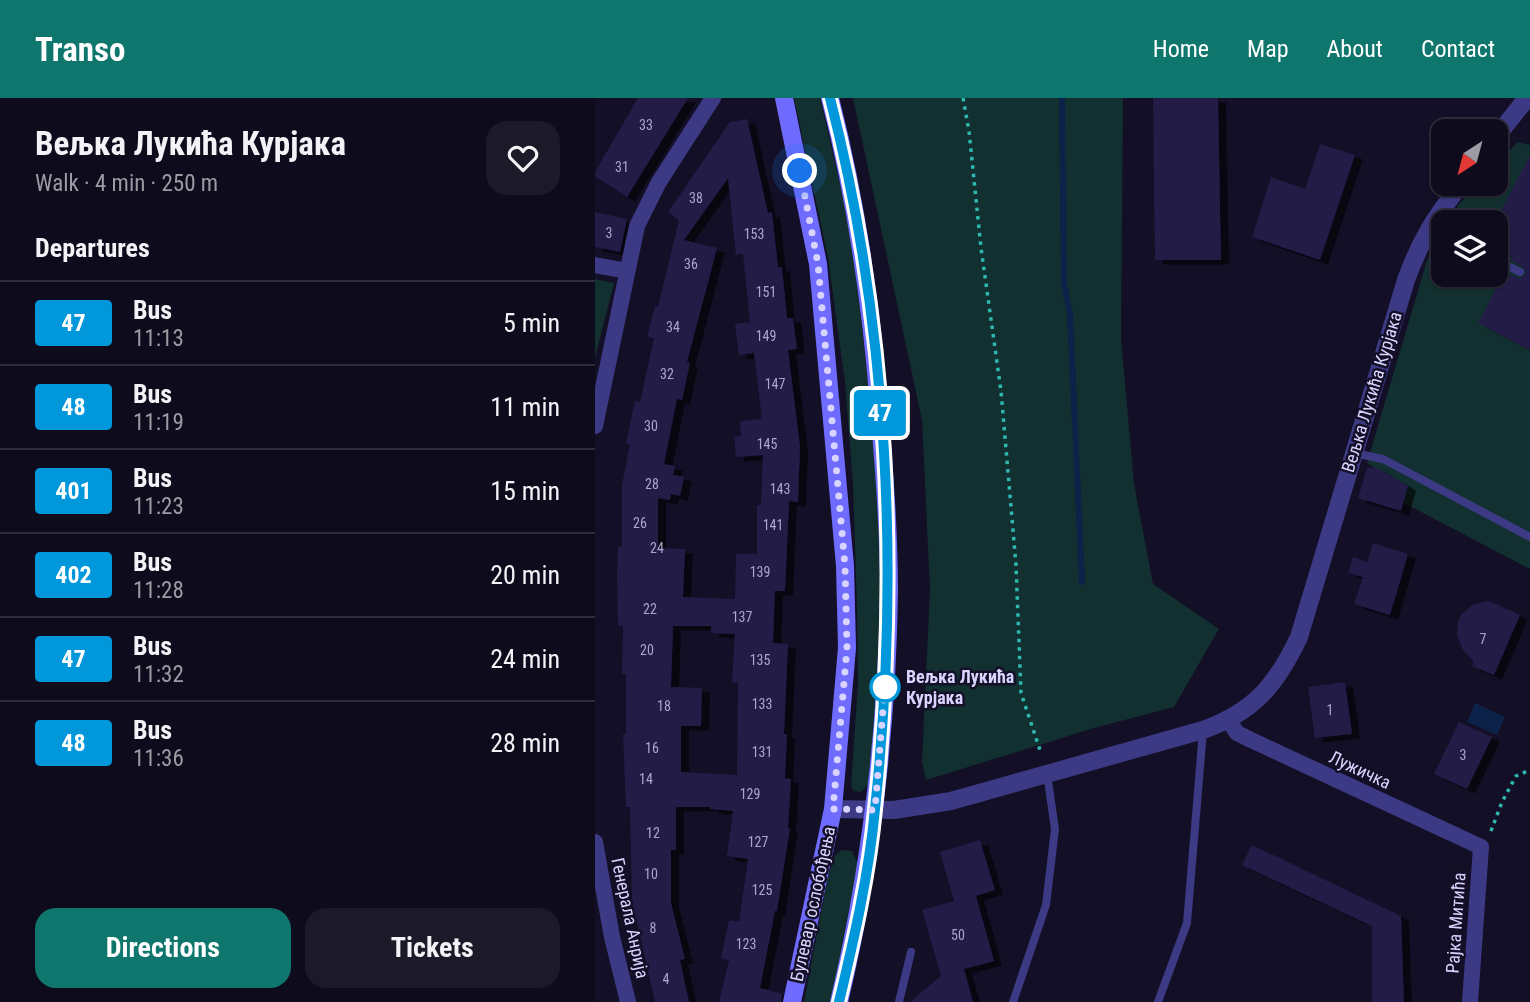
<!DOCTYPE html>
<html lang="en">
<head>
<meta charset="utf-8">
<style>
	:root { --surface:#0e0b1c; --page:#1c1929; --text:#f1f3f6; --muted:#9b9ba3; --line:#2e2b3b; --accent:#0f766e }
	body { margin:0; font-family:"Roboto Condensed",sans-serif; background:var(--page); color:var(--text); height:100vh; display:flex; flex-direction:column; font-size:26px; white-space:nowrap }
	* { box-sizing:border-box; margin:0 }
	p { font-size:23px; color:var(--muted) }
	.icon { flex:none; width:38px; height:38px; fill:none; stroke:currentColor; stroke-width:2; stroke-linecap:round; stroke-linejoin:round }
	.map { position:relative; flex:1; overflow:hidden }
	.drawer { display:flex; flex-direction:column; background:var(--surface); width:595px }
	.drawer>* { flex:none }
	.badge { padding:0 14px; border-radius:5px; font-size:24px; line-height:46px }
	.needle { width:46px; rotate:216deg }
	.fabs { position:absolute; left:836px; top:21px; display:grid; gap:14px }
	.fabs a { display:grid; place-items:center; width:77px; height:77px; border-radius:14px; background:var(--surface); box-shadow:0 2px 5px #0004,0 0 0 2px var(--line); font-size:35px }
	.you { position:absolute; width:35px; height:35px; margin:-18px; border:5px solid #fff; border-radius:50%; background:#1a73e8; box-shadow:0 0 0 10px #1a73e833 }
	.map>.badge { position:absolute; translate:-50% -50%; box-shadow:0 0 0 4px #fff }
	h2 { padding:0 35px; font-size:26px; line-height:63px }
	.round { display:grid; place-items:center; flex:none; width:74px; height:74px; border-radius:21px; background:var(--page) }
	.headline { display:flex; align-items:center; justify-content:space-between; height:119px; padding:0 35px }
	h1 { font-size:33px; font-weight:700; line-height:52px }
	.action { display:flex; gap:14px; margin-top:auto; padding:14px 35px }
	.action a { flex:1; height:80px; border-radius:21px; background:var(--accent); color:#fff; font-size:28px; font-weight:700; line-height:80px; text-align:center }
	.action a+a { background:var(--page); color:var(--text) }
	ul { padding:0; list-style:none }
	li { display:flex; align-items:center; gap:21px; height:84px; padding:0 35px; border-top:2px solid var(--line) }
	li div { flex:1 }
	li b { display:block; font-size:26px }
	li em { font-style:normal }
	li .badge { min-width:77px; font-weight:700; text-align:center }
	header { display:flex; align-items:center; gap:42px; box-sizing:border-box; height:98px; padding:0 35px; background:var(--accent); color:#fff }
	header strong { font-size:33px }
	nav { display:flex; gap:38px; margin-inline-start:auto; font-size:24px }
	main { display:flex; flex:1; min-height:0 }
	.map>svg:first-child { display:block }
</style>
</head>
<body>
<header>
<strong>Transo</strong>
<nav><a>Home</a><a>Map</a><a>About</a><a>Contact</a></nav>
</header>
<main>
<section class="drawer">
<div class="headline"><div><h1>Вељка Лукића Курјака</h1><p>Walk · 4 min · 250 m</p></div><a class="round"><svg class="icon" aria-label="heart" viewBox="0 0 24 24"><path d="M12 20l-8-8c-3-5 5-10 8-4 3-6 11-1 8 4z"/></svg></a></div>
<h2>Departures</h2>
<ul>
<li><span class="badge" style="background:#0098da;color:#fff">47</span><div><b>Bus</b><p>11:13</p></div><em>5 min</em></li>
<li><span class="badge" style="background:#0098da;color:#fff">48</span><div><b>Bus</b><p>11:19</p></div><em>11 min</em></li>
<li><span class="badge" style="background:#0098da;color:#fff">401</span><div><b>Bus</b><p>11:23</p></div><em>15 min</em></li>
<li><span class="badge" style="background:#0098da;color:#fff">402</span><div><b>Bus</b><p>11:28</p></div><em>20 min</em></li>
<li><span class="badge" style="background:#0098da;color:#fff">47</span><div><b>Bus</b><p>11:32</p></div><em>24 min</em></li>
<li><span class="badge" style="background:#0098da;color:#fff">48</span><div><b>Bus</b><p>11:36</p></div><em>28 min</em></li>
</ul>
<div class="action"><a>Directions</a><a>Tickets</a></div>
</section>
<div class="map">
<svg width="935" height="904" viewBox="0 0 935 904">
	<defs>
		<filter id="shadow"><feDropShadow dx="8" dy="4.5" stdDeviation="0" flood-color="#0009"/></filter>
	</defs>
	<rect width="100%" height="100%" fill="#130f26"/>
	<!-- green -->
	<g fill="#12302f">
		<path d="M 199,0 L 225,0 L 248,100 L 260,169 L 278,330 L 285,417 L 285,493 L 281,658 C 279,671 277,685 266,694 L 259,693 L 256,688 L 263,585 L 262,510 L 258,386 L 250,285 L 233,160 Z"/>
		<path d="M 258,0 L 528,0 L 526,240 L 539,386 L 558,486 L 624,531 L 579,609 L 499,630 L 331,682 L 327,664 L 335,491 L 327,322 Z"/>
		<path d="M 923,44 L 935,47 L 935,471 L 809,405 L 813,388 L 772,365 L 832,162 L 849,133 L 849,177 L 901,177 L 901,124 L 854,124 L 864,106 L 883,86 L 901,86 L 901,67 Z"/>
		<path d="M 0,181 L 19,185 L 0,260 Z"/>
		<path d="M 246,752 L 257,753 L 263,766 L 238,893 L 235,904 L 209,904 L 233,778 L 240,758 Z"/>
	</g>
	<!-- water -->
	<path fill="#0c2248" d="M 880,605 L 910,619 L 902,637 L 872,624 Z"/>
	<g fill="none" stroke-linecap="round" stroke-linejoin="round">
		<!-- stream -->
		<path stroke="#0c2248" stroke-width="6" d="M 467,0 L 469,186 L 475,216 L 487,484"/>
	</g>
	<!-- building -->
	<g fill="#241b47" fill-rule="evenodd" filter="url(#shadow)">
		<path d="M 43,0 L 93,0 L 32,99 L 0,78 L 0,74 Z"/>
		<path d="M 558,0 L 623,0 L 626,162 L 560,162 Z"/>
		<path d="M 152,21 L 173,115 L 177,114 L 183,169 L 187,169 L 192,220 L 198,220 L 202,251 L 193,252 L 205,349 L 203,404 L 194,403 L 190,493 L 180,493 L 178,545 L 193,546 L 189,636 L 192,636 L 190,680 L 196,681 L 193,730 L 195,730 L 182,813 L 180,813 L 165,890 L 187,896 L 186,904 L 124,904 L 134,862 L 126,860 L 134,822 L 144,824 L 153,761 L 132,758 L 138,713 L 115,711 L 115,709 L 81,709 L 81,752 L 76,752 L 76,805 L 90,861 L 85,862 L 94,904 L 60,904 L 37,802 L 35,709 L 31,709 L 28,636 L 31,636 L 31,576 L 27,576 L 28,528 L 23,528 L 22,479 L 23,449 L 27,449 L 27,387 L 35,346 L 31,346 L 40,303 L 45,304 L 59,240 L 52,239 L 60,208 L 63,209 L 84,122 L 73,114 L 135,24 ZM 133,80 L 141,157 L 148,156 L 155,224 L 140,226 L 144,257 L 159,255 L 167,321 L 145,323 L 146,338 L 139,339 L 141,359 L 168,357 L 166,407 L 162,407 L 162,456 L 141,456 L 140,501 L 88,499 L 90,451 L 63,450 L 63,400 L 75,402 L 76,396 L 85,398 L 89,379 L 78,377 L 80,368 L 69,366 L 82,301 L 87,302 L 95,265 L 92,264 L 122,150 L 89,142 ZM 78,528 L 116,528 L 116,535 L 140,536 L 137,584 L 143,585 L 142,677 L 86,674 L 86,628 L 106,628 L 107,590 L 76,589 Z"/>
		<path d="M 725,46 L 760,57 L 725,162 L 657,139 L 676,79 L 710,91 Z"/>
		<path d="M 935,57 L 935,252 L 883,225 L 910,174 L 925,180 L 931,176 L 928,169 L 916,162 L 917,159 L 901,151 L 901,122 Z"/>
		<path d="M 0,114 L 32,121 L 25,154 L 0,149 Z"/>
		<path d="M 780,369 L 813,388 L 806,413 L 763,400 L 772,370 Z"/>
		<path d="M 778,445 L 813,456 L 795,517 L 759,506 L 768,479 L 753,475 L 758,459 L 772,464 Z"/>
		<path d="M 894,503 L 925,517 L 899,577 L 877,568 L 879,564 L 868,552 L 862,538 L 863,523 L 867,516 L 879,506 Z"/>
		<path d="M 750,584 L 757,636 L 720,640 L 713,589 Z"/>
		<path d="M 864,624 L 897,639 L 872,691 L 839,676 Z"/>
		<path d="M 385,742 L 400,792 L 381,798 L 399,863 L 369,871 L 378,904 L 315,904 L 346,878 L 327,812 L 359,803 L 345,754 Z"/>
		<path d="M 657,747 L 806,818 L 809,904 L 777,904 L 777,828 L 647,767 Z"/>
	</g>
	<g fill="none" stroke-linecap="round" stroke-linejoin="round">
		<!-- path -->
		<g stroke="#2fb8b0" stroke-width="3.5" stroke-dasharray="3.5 5" stroke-linecap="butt">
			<path d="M 368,0 L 374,33 L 386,150 L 406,293 L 421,467 L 426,595 L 445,652"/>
			<path d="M 896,733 L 907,704 L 921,678 L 935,672"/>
		</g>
		<!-- service -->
		<g stroke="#3d3a85" stroke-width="8">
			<path d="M 901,162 L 925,174"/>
			<path d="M 759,355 L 788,361 L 935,439"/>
			<path d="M 304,904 L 316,854"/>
			<path d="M 418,904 L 451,807 L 460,731 L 452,676"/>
			<path d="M 563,904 L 592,825 L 608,633"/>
		</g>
		<!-- minor -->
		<g stroke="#3d3a85" stroke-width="16">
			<path d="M 0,167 L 32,173"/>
			<path d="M 0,328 L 42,128 L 64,84 L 118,0"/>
			<path d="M 634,623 L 642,635 L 654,641 L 886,749 L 875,904"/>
			<path d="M 0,744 L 17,839 L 33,904"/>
		</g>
		<!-- tertiary -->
		<g stroke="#3d3a85" stroke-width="18">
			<path d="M 901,39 L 932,0"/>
			<path d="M 238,711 L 299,712 L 356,703 L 608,632 C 658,614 681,588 704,539 L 811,182 C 826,141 839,121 866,86"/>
		</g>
		<!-- secondary -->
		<g stroke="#6f6bff" stroke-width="18">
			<path d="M 189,0 L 223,166 L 250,468 L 252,550 L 238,711 L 197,904"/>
			<path d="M 235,0 C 261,101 276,205 284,309 C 289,370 294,432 294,494 C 292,632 276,769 244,904"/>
		</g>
	</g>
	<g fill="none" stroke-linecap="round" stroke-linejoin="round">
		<defs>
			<path id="line" d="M 235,0 C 294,229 305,477 280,711 C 274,776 259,841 244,904"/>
		</defs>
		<!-- line casing -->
		<use href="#line" stroke="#fff" stroke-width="16"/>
		<!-- line -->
		<use href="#line" stroke="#0098da" stroke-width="10"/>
		<!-- walk -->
		<path stroke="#d9d4ff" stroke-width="7" stroke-dasharray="0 12.6" d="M 205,73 L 223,166 L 250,468 L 252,550 L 238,711 L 280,712 L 290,586 L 290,589"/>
	</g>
	<!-- markers -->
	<circle fill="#fff" stroke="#0098da" stroke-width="3.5" cx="290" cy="589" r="14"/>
	<g text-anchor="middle" stroke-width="5" stroke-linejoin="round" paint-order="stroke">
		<!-- number labels -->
		<g font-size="14" fill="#aca6d1">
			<text x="51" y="32">33</text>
			<text x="27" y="74">31</text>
			<text x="101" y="105">38</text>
			<text x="14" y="140">3</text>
			<text x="159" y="141">153</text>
			<text x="96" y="171">36</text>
			<text x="171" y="199">151</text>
			<text x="78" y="234">34</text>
			<text x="171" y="243">149</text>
			<text x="72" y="281">32</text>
			<text x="180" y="291">147</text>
			<text x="56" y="333">30</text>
			<text x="172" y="351">145</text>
			<text x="57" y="391">28</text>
			<text x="185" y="396">143</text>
			<text x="45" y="430">26</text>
			<text x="178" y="432">141</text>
			<text x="62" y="455">24</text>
			<text x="165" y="479">139</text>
			<text x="55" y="516">22</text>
			<text x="147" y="524">137</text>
			<text x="888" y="546">7</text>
			<text x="52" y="557">20</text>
			<text x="165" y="567">135</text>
			<text x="167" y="611">133</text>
			<text x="69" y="613">18</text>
			<text x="735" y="617">1</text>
			<text x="57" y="655">16</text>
			<text x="167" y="659">131</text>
			<text x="868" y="662">3</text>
			<text x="51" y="686">14</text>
			<text x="155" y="701">129</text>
			<text x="58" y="740">12</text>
			<text x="163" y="749">127</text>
			<text x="56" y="781">10</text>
			<text x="167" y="797">125</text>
			<text x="58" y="835">8</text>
			<text x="363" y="842">50</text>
			<text x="151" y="851">123</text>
			<text x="71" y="886">4</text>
		</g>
		<!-- street labels -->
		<g font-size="18" fill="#d9d4ff" stroke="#130f26">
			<text transform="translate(777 294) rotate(-73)" y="6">Вељка Лукића Курјака</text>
			<text transform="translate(765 672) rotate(25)" y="6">Лужичка</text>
			<text transform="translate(218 806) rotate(-78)" y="6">Булевар ослобођења</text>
			<text transform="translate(35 820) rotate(78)" y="6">Генерала Анрија</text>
			<text transform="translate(861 825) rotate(-86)" y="6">Рајка Митића</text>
		</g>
		<!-- stop labels -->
		<g font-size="18" font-weight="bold" fill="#d9d4ff" stroke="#130f26" text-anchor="start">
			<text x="311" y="585">Вељка Лукића<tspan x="311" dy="21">Курјака</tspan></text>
		</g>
	</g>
</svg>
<div class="fabs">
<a><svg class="needle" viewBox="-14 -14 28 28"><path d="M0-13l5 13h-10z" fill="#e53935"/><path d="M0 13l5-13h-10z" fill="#9b9ba3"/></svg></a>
<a><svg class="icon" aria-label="layers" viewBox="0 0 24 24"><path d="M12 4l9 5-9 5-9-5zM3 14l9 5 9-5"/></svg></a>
</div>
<div class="you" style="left:205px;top:73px"></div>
<b class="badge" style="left:285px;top:315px;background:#0098da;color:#fff">47</b>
</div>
</main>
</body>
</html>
